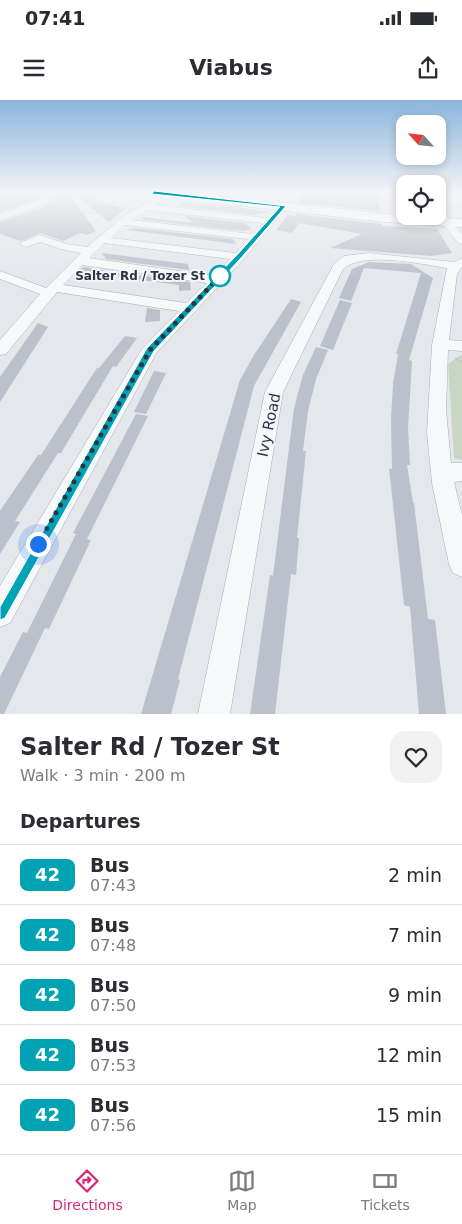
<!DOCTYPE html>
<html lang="en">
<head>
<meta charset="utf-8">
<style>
	:root { --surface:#fff; --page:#f2f2f3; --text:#2b2b33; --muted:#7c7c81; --line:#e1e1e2; --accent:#db2777 }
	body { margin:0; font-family:"DejaVu Sans",sans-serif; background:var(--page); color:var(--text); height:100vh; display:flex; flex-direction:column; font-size:19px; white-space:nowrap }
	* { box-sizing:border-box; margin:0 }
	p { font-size:16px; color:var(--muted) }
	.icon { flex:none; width:28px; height:28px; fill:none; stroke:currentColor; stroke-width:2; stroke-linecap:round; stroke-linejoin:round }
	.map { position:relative; height:614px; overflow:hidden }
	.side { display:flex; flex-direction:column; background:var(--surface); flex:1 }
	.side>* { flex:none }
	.badge { padding:0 10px; border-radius:8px; font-size:18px; line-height:32px }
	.needle { width:32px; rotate:297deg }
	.fabs { position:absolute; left:396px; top:15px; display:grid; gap:10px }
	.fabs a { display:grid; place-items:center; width:50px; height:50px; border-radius:10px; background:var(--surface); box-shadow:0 2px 8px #0003; font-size:25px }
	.you { position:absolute; width:25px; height:25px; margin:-12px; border:4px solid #fff; border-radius:50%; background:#1a73e8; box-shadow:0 0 0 8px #1a73e833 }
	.map>.badge { position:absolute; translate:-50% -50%; box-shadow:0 0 0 2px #fff }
	h2 { padding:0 20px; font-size:19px; line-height:45px }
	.round { display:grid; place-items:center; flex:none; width:52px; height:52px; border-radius:15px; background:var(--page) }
	.head { display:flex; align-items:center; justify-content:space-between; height:85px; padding:0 20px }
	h1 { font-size:24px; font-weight:700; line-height:38px }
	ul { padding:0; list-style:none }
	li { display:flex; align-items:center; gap:15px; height:60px; padding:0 20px; border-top:1px solid var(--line) }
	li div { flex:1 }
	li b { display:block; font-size:19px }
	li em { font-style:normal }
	li .badge { min-width:55px; font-weight:700; text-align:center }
	.status { display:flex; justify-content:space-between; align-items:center; height:35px; padding:0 25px; background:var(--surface); direction:ltr }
	.status svg { height:14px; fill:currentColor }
	header { display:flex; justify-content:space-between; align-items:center; height:65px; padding:0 20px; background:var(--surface); font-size:22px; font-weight:700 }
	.tab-bar { display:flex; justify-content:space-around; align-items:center; height:70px; border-top:1px solid var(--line); background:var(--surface); font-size:14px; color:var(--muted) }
	.tab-bar a { display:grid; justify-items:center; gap:2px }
	.tab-bar .selected { color:var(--accent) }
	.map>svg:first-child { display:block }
</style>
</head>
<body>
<div class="status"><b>07:41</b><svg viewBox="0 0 49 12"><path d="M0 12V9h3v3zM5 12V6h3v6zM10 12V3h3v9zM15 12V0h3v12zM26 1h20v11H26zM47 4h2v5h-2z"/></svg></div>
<header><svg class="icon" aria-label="menu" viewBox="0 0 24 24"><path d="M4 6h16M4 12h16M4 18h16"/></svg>Viabus<svg class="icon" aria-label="share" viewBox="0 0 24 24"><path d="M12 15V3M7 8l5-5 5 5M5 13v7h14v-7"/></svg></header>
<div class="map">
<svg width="462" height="614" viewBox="0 0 462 614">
	<rect width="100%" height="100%" fill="#e4e7ec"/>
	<!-- green -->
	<path fill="#c9d6c5" d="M 462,254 L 462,360 L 454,358 L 448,264 Z"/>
	<!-- building -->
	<g fill="#bbc0ca">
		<path d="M 0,93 L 46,93 L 34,100 L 0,112 Z"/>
		<path d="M 61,93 L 68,93 L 96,131 L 87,135 L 80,133 L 63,141 L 40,133 L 21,141 L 0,134 L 0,122 L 42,108 Z"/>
		<path d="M 73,93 L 80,93 L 125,109 L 109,122 Z"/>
		<path d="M 302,93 L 378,93 L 380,111 L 299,103 Z"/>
		<path d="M 183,101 L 266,111 L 268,112 L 254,115 L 178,106 Z"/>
		<path d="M 296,114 L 382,124 L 382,126 L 437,129 L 452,153 L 431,156 L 330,148 L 362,134 L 299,123 L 292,133 L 276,130 L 288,115 L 296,116 Z"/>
		<path d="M 185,116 L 245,123 L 252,129 L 242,131 L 144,120 L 142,117 L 193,123 Z"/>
		<path d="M 135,128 L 233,139 L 236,144 L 127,130 Z"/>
		<path d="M 102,153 L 188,164 L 189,170 L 106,159 Z"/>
		<path d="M 369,162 L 411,164 L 433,178 L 409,260 L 412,261 L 408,328 L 410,365 L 407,365 L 413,403 L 414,403 L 428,519 L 435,520 L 446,614 L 419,614 L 410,507 L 404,505 L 389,368 L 392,369 L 391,319 L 393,284 L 398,254 L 396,254 L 421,173 L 364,168 L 351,201 L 339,198 L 352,169 Z"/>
		<path d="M 83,167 L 105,170 L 82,178 L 77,173 Z"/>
		<path d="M 115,172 L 190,182 L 191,190 L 179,191 L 179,185 L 119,177 Z"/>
		<path d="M 291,199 L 301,202 L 254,286 L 178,579 L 180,580 L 171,614 L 141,614 L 240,280 L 254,255 Z"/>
		<path d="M 340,200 L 352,203 L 333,250 L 320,246 Z"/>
		<path d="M 147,208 L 160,210 L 160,221 L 145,222 Z"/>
		<path d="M 38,223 L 48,227 L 0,302 L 0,277 Z"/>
		<path d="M 125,236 L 137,238 L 116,267 L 113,266 L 61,353 L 58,353 L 15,421 L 20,422 L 0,454 L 0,411 L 38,355 L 41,355 L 97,268 L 99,268 Z"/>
		<path d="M 316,247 L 328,250 L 316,279 L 308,311 L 303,351 L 306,351 L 297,438 L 299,438 L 296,475 L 291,474 L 275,614 L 250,614 L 270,475 L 273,476 L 294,308 L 303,275 Z"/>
		<path d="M 154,271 L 166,273 L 146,314 L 134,312 Z"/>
		<path d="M 136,314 L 148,316 L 87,439 L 91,440 L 49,529 L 45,528 L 4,614 L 0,614 L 0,577 L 23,532 L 27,533 L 76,434 L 73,433 Z"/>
	</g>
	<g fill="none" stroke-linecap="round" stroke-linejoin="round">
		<defs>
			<g id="minor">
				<path d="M 49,93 L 59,93 L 41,106 L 0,120 L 0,114 L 35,102 Z"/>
				<path d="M 103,93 L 109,93 L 133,103 L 128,106 L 103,97 Z"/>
				<path d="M 164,93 L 172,94 L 155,105 L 267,118 L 281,103 L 289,105 L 243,160 L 157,252 L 10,523 L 0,527 L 0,486 L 142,249 L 179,211 L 57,192 L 6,254 L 0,255 L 0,240 L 40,194 L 0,179 L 0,171 L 46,188 L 81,153 L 61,149 L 40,142 L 26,147 L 20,144 L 22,142 L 39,135 L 67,144 L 87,147 L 124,116 ZM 147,110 L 263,123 L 253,134 L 131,120 ZM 124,125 L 248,139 L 236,153 L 111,138 ZM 104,143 L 230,159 L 214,176 L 89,158 ZM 82,165 L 207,183 L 186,203 L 63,185 Z"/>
				<path d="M 438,97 L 462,98 L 462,104 L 438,103 Z"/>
				<path d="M 438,108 L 441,109 L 462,134 L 462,144 L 458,143 L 437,116 Z"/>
				<path d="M 369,153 L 454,162 L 462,158 L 462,167 L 457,174 L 449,240 L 462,241 L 462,251 L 448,250 L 446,310 L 451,363 L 462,363 L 462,381 L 454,382 L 462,415 L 462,477 L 453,473 L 449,464 L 432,383 L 427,333 L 432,245 L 447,168 C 422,164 362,151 343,169 L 283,292 L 230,614 L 198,614 L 265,292 L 334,164 L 344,156 Z"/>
			</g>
			<path id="major" d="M 148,93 L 193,93 L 405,116 L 462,119 L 462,127 L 384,122 L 154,96 Z"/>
		</defs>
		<!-- minor casing -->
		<use href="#minor" stroke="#a9aeb7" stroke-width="1"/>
		<!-- major casing -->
		<use href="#major" stroke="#a3abb8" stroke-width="1"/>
		<!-- path-far1 -->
		<path stroke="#c2c5cb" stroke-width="1" stroke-dasharray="2 2" stroke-linecap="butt" d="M 102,103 L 82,112 L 115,115"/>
		<!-- path -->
		<path stroke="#c2c5cb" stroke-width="2.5" stroke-dasharray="3 3" stroke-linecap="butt" d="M 455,258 L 462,262"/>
		<!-- minor -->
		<use href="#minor" fill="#f7f8fa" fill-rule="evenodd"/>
		<!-- major -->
		<use href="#major" fill="#fff" fill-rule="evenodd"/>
	</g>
	<!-- sky -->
	<linearGradient id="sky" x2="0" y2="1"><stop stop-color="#8bb4dd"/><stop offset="0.52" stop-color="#f3f4f6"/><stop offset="1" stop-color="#f3f4f6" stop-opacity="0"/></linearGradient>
	<rect width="462" height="179" fill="url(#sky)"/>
	<!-- line -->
	<path fill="#00a3b4" stroke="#fff" d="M 154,91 L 286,106 L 241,158 L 154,251 L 5,518 L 0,520 L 0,507 L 147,248 L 237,155 L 280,107 L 152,94 Z"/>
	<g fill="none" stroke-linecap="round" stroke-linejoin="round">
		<!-- walk -->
		<path stroke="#2b3445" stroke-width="5" stroke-dasharray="0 9" d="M 38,444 L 150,250 L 220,176"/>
	</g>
	<!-- markers -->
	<circle fill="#fff" stroke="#00a3b4" stroke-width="2.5" cx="220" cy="176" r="10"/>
	<g text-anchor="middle" stroke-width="4" stroke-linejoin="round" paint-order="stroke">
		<!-- far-stop labels -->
		<g font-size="12" font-weight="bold" fill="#2b3445" stroke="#f4f6f9" text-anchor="end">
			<text x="205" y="180">Salter Rd / Tozer St</text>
		</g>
		<!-- street labels -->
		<g font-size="15" fill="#2b3445" stroke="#f4f6f9">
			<text transform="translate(269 325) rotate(-78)" y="5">Ivy Road</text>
		</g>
	</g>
</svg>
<div class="fabs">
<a><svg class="needle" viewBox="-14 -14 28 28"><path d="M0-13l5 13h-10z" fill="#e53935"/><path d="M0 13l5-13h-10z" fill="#7c7c81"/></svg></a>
<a><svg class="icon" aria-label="locate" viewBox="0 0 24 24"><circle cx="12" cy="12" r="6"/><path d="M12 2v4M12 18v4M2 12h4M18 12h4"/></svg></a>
</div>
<div class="you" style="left:38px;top:444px"></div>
</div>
<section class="side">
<div class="head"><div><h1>Salter Rd / Tozer St</h1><p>Walk · 3 min · 200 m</p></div><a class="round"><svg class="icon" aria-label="heart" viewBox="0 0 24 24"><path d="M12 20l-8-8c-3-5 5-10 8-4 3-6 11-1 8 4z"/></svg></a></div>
<h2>Departures</h2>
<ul>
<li><span class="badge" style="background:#00a3b4;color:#fff">42</span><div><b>Bus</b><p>07:43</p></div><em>2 min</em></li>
<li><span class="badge" style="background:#00a3b4;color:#fff">42</span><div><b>Bus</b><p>07:48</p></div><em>7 min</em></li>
<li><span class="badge" style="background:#00a3b4;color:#fff">42</span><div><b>Bus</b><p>07:50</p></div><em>9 min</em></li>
<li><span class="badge" style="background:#00a3b4;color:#fff">42</span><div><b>Bus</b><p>07:53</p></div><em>12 min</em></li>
<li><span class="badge" style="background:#00a3b4;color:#fff">42</span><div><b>Bus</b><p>07:56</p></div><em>15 min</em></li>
</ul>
</section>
<nav class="tab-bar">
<a class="selected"><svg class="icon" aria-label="directions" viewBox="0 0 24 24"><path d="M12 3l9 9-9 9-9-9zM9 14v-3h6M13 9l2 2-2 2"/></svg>Directions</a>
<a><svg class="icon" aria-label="map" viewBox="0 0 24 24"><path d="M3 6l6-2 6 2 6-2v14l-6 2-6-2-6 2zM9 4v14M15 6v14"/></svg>Map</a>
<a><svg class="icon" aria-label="tickets" viewBox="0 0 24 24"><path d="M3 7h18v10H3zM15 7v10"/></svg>Tickets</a>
</nav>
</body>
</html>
